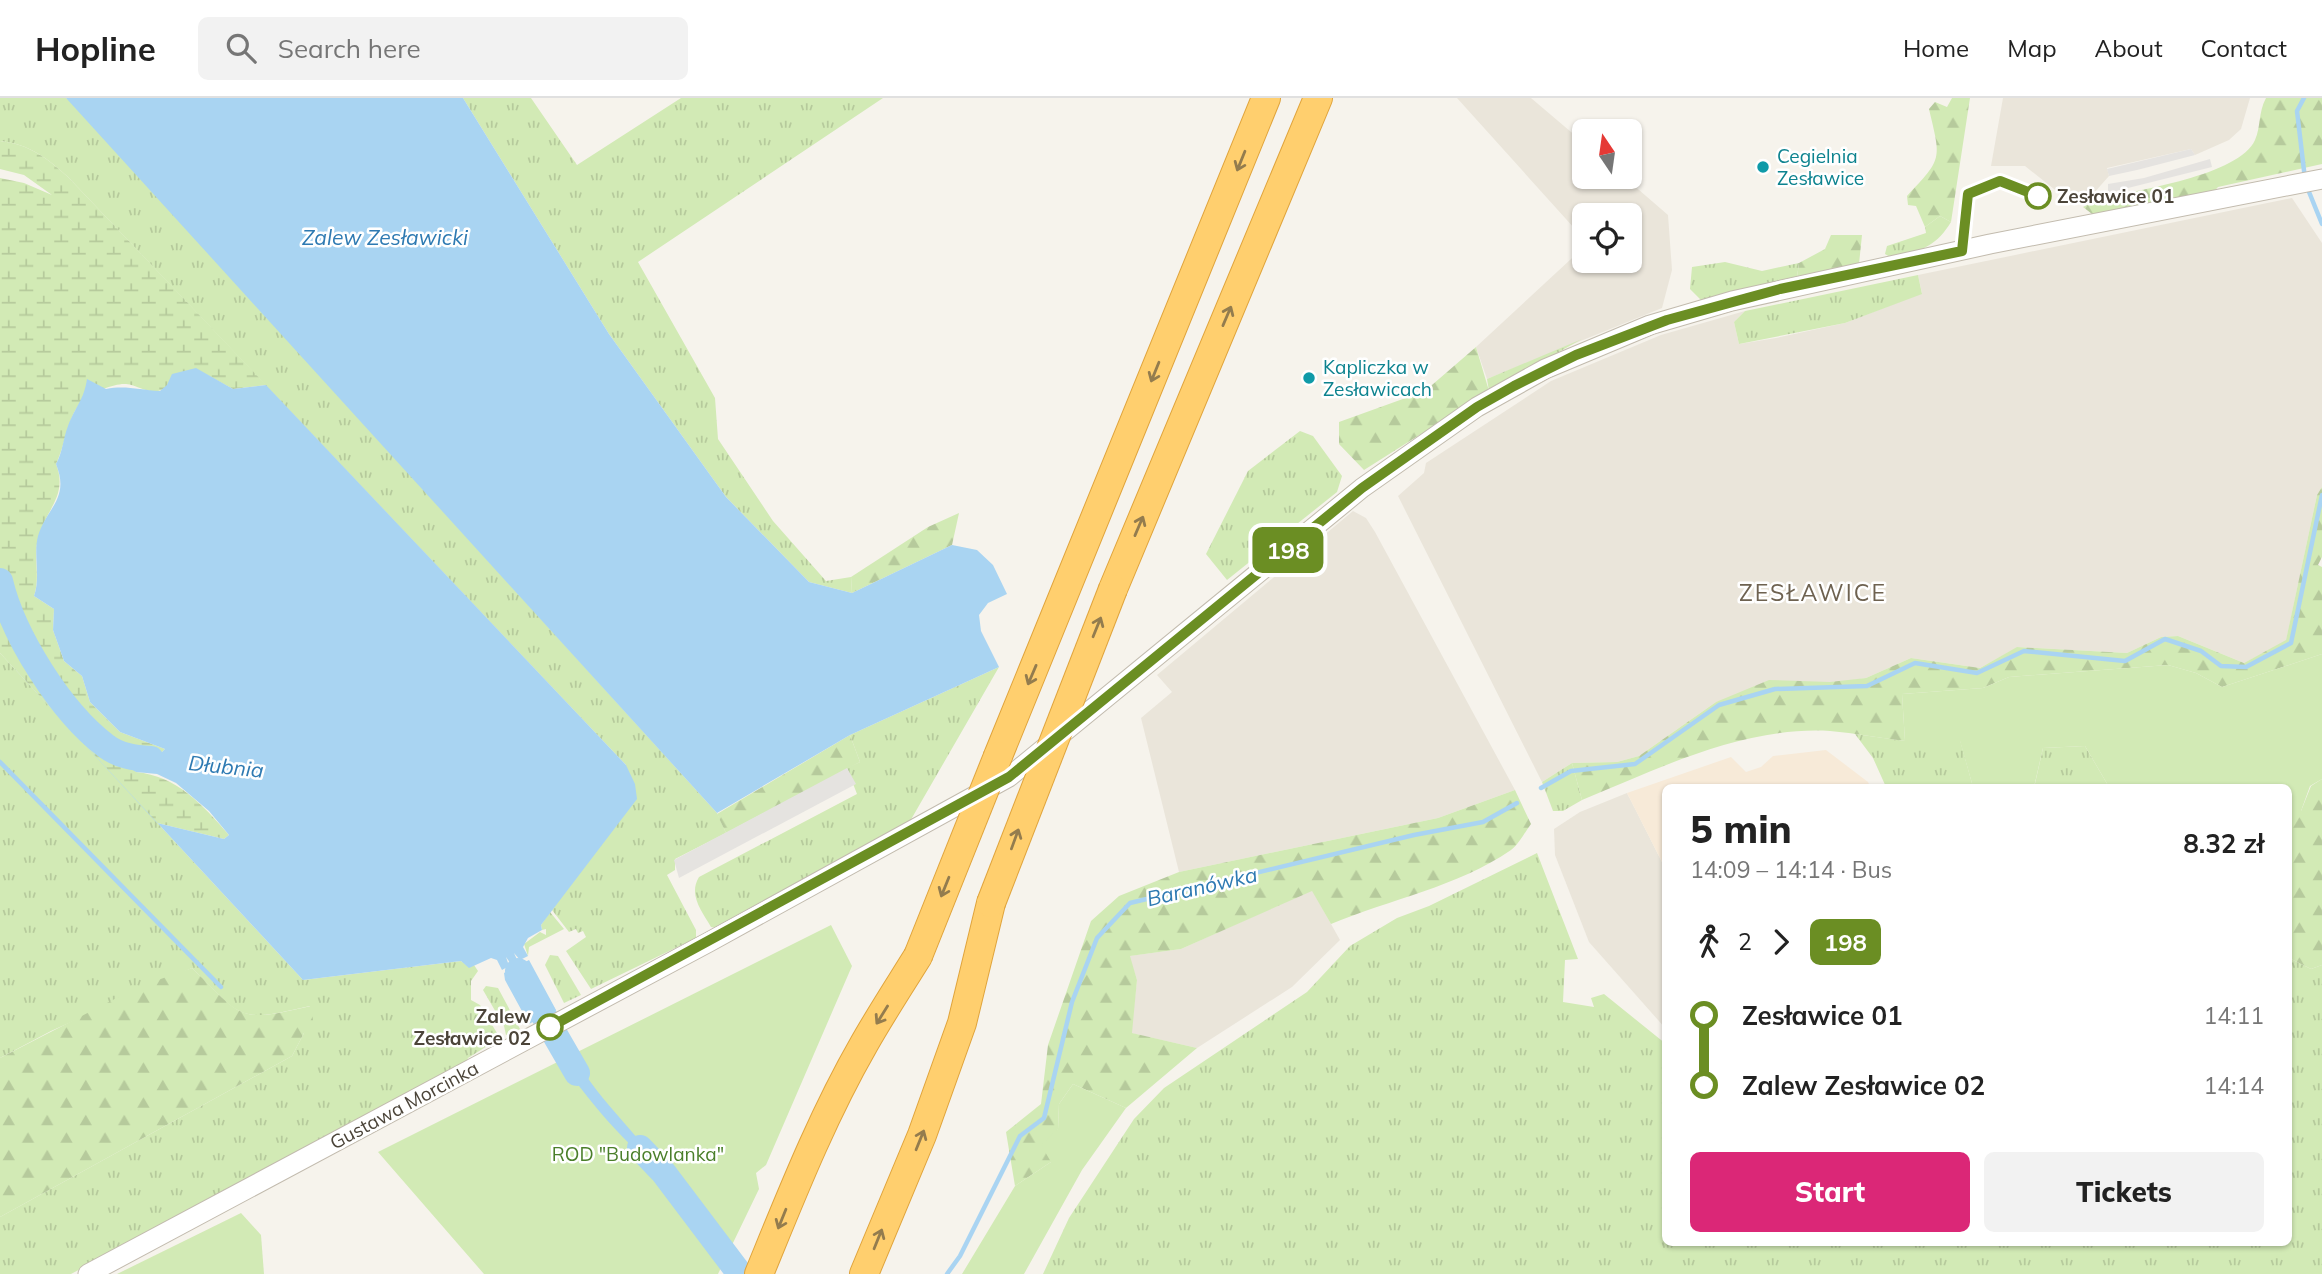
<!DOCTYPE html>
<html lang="en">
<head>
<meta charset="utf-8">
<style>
	:root { --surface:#fff; --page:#f2f2f2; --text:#222; --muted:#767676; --line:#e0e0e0; --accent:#db2777 }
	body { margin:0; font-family:Mulish,sans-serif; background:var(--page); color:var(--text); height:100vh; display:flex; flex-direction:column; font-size:26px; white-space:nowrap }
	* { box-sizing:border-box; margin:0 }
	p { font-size:23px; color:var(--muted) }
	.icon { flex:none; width:38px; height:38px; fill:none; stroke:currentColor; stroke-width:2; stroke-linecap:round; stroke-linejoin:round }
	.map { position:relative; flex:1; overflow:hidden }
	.side { position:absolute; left:1662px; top:686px; width:630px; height:462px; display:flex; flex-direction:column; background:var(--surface); border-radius:10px; box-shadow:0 2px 5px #0004 }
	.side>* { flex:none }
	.badge { padding:0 14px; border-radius:10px; font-size:24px; line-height:46px }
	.needle { width:46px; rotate:347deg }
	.buttons { position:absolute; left:1572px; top:21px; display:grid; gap:14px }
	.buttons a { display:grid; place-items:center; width:70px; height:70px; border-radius:10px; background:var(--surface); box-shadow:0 2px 5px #0004; font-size:35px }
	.map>.badge { position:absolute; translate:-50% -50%; box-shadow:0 0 0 4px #fff }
	.legs { display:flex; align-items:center; gap:10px; height:77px; padding:0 28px; font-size:23px }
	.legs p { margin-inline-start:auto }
	.head { display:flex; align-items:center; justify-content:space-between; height:119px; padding:0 28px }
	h1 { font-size:38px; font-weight:800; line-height:52px }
	.cta { display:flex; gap:14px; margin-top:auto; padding:14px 28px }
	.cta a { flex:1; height:80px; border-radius:10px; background:var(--accent); color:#fff; font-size:28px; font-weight:800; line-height:80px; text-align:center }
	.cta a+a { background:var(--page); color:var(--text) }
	ul { padding:0 28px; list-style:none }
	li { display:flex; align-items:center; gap:24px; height:70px; font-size:26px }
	li i { display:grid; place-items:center; width:10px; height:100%; margin:0 9px; background:currentColor }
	li i::after { content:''; width:18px; height:18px; margin:-9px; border:5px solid; border-radius:50%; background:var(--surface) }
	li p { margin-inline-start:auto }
	li:first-child i { background:linear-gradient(#0000 50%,currentColor 0) }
	li:last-child i { background:linear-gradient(currentColor 50%,#0000 0) }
	header { display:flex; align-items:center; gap:42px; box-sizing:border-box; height:98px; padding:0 35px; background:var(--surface); border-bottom:2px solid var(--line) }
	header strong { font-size:33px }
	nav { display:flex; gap:38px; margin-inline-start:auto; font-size:24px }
	.search { width:490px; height:63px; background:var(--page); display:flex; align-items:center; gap:18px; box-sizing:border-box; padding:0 24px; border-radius:10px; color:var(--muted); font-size:26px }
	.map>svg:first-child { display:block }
</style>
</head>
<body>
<header>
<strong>Hopline</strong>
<div class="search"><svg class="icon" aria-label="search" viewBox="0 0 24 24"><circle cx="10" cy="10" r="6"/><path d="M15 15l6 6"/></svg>Search here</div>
<nav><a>Home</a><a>Map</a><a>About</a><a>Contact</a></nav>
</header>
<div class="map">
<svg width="2322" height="1176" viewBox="0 0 2322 1176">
	<defs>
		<pattern id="grass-tufts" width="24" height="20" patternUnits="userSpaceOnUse" patternTransform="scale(1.75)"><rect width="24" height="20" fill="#d2eab5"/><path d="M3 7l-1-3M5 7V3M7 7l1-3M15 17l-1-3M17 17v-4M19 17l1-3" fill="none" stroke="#b6ca9c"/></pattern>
		<pattern id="forest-firs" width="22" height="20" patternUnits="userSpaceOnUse" patternTransform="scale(1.75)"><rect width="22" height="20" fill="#d2eab5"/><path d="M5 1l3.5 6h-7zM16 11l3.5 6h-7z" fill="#b6ca9c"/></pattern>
		<pattern id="wetland-marsh" width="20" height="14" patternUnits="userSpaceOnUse" patternTransform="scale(1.75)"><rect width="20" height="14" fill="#d2eab5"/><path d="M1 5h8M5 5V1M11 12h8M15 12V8" fill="none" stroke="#b6ca9c"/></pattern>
	</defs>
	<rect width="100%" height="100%" fill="#f6f3ec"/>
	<!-- residential -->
	<g fill="#eae5da">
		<path d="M 1457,0 L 1531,0 L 1584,45 L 1584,79 L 1624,79 L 1668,117 L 1672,172 L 1662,210 L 1487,281 L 1476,249 L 1584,149 L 1584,163 L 1629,163 L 1629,117 L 1584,117 L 1584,141 Z"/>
		<path d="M 2003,0 L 2250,0 L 2241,31 L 2229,42 L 2195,57 L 2191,51 L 2107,70 L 2109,78 L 2093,96 L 2064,99 L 2025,68 L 1991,68 Z"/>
		<path d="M 2292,100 L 2322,145 L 2322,389 L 2317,397 L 2286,543 L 2244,565 L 2178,538 L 2161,539 L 2127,555 L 2018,549 L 1980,570 L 1911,560 L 1866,580 L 1716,604 L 1639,658 L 1617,664 L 1572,665 L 1542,684 L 1398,398 L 1424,375 L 1426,365 L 1551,283 L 1661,237 L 1745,213 L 1734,224 L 1739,246 L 1776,240 L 1845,225 L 1922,195 L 1918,177 Z"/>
		<path d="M 1353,413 L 1366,420 L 1375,434 L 1515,692 L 1438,720 L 1179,774 L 1141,620 L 1172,594 L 1157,577 Z"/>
		<path d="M 1627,695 L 1666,772 L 1666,931 L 1589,844 L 1555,757 L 1554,731 L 1580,714 Z"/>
		<path d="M 1312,792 L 1340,842 L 1292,889 L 1197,950 L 1131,935 L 1137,882 L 1129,858 L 1181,851 Z"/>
	</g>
	<!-- commercial -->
	<path fill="#f7ead8" d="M 1826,652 L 1868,684 L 1870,689 L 1666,690 L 1666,772 L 1627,695 L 1731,659 L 1746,674 L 1761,669 L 1773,658 Z"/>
	<!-- grass -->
	<g fill="url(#grass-tufts)">
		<path d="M 0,0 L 66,0 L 73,5 L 717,715 L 726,735 L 675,761 L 675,772 L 667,777 L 696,832 L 696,840 L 591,891 L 566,853 L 586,839 L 583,833 L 578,835 L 576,831 L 569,834 L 552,812 L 564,794 L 626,667 L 68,79 C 47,60 29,46 0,43 Z"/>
		<path d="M 463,0 L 531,0 L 577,67 L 681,0 L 883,0 L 638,164 L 715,300 L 718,341 L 773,423 L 826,483 L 851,479 L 852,495 L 809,484 L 726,399 L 609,236 Z"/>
		<path d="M 1940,118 L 1951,124 C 1936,149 1919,154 1892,160 L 1885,156 L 1887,148 L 1926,135 L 1925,129 Z"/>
		<path d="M 1725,164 L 1762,173 L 1799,165 L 1797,179 L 1701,202 L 1690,191 L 1692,169 Z"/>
		<path d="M 1918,177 L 1922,196 L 1845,225 L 1739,246 L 1734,224 L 1745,213 Z"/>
		<path d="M 1582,241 L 1489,293 L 1487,281 Z"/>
		<path d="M 1300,333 L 1313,338 L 1342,378 L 1337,394 L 1227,482 L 1206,456 L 1248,373 Z"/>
		<path d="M 0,555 L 303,882 L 461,863 L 469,869 L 474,867 L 478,873 L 471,883 L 471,902 L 480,907 L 500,940 L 468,960 L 465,967 L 71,1176 L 0,1176 L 0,1119 L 292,958 L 304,935 L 310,908 C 237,925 243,921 192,870 L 51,933 L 0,960 Z"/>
		<path d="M 999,569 L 909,725 L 716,830 L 711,829 C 702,813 688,797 699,779 L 857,696 L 847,670 L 860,664 L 850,637 Z"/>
		<path d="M 1855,636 L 1905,643 L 1960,642 L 1973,689 L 1886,689 L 1873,660 Z"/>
		<path d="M 2085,648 L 2109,689 L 2034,690 L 2043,650 Z"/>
		<path d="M 1572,665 L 1582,702 L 1563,713 L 1553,713 L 1542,684 Z"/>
		<path d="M 1537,755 L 1578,861 L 1565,862 L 1563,904 L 1594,909 L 1591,900 L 1604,896 L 1666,946 L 1666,1144 L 2289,1144 L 2289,860 L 2311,871 L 2322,867 L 2322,1176 L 1043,1176 L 1069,1120 L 1134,1021 L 1164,990 L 1307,894 L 1350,848 L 1397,820 L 1429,808 Z"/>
		<path d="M 550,814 L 564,831 L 529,849 L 528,858 L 524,846 L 540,834 L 546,837 L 546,831 L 542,832 L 541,827 Z"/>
		<path d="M 550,857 L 558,858 L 581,897 L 564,905 L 545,867 Z"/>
		<path d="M 486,888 L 498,890 L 520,931 L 506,937 L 504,928 L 483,892 Z"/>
	</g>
	<!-- forest -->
	<g fill="url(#forest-firs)">
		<path d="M 1952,0 L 1970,0 L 1951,124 L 1940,118 L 1925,129 L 1916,108 L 1908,107 L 1907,98 C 1943,60 1941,62 1929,11 L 1935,4 L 1947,9 Z"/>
		<path d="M 2266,0 L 2322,0 L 2322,66 L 2218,89 L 2210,98 L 2096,119 L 2083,109 L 2100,100 C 2136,93 2240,77 2255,42 C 2261,29 2258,15 2266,0 Z"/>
		<path d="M 1831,137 L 1862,137 L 1859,166 L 1797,179 L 1799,165 L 1825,151 Z"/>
		<path d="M 1476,249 L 1489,293 L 1364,372 L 1339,346 L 1339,324 L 1425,293 Z"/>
		<path d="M 2322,389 L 2322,459 L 2318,467 L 2322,469 L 2322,556 L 2222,589 L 2196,575 L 2168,567 L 2009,579 L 1983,590 L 1902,596 L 1905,643 C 1880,640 1855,635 1830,633 C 1743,628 1660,670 1582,702 L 1572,665 L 1617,664 L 1639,658 L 1716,604 L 1769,582 L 1830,584 L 1866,580 L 1911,560 L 1980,570 L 2017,549 L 2127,555 L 2161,539 L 2178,538 L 2244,565 L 2286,542 L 2317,397 Z"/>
		<path d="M 959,415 L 952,447 L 852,495 L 851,479 L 928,429 Z"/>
		<path d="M 850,637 L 860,664 L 726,735 L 717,716 Z"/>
		<path d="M 2322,681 L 2322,867 L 2311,871 L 2289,860 L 2289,713 L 2301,713 L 2311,688 Z"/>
		<path d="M 1515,692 L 1531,726 C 1525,734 1519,746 1511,752 C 1457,789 1391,801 1331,826 L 1312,793 L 1181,851 L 1130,858 L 1137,882 L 1132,935 L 1197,950 L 1126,1010 L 1073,986 L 1059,1006 L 1058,1031 L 1051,1064 L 1015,1088 L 1006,1034 L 1041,1006 L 1048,947 L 1091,823 L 1119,798 L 1179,774 L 1438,720 Z"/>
		<path d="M 192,870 C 244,921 237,925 311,908 L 314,929 L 304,935 L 292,958 L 0,1119 L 0,960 L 138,889 Z"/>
	</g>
	<!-- wetland -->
	<path fill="url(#wetland-marsh)" d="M 0,43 C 29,46 47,60 68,79 L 266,287 L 233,291 L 196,271 C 185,277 169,291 158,293 C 146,295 137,287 126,286 C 115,285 93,294 84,301 C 67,317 66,346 56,366 C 68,397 47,410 39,438 C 32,457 41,478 34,498 L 54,511 L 53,532 L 64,563 L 82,578 L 90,604 L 120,634 L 165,651 L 159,657 L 123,652 L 136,674 C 177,678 203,707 229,737 L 224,741 L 157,725 L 0,555 L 0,80 L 24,85 L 52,97 L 24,77 L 0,71 Z"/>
	<!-- garden -->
	<g fill="#d2eab5">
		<path d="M 2322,556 L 2322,681 L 2310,688 L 2301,713 L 2289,713 L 2289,690 L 2109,689 L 2085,648 L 2043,650 L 2034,689 L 1973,689 L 1960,643 L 1905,643 L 1902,596 L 1983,590 L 2009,579 L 2168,567 L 2196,575 L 2222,589 Z"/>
		<path d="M 831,827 L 852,868 L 766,1067 L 756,1075 L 759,1091 L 718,1176 L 484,1176 L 378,1054 Z"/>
		<path d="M 1073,986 L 1126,1010 L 1082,1072 L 1024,1176 L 962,1176 L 1015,1088 L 1051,1064 L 1041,1047 L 1058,1031 L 1059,1006 Z"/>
		<path d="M 241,1115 L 261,1137 L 264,1176 L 117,1176 Z"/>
	</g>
	<!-- parking -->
	<g fill="#e5e3e0">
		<path d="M 2191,51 L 2195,57 L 2137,72 L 2109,78 L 2107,71 Z"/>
		<path d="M 2210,61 L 2212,69 L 2108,95 L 2108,86 L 2144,80 Z"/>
		<path d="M 847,670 L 856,686 L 679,780 L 674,762 Z"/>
	</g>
	<!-- water -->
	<g fill="#a9d4f2">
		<path d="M 66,0 L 463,0 L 609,236 L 726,399 L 809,484 L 852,495 L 952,447 L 977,452 L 993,467 L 1007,496 L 988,505 L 979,517 L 981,533 L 999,569 L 850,637 L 717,715 Z"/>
		<path d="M 196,270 L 233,291 L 266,287 L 626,667 L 635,686 L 637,701 L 541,827 L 542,832 L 528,840 L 523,849 L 528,858 L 520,862 L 514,855 L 519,866 L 513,869 L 506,859 L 509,868 L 502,872 L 497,862 L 491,860 L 469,870 L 461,863 L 303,882 L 0,555 L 157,725 L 224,741 L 229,737 L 209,713 L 176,685 L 157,676 L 136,674 L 111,659 L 123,652 L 159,657 L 165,651 L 120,634 L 90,604 L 82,578 L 64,563 L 53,532 L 54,511 L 34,498 C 41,478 33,457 38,438 C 47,409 70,401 56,366 C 63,353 63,341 68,328 C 75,309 84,302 87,281 L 106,291 C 125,287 140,292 160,293 L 167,287 L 172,276 Z"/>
		<path d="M 529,862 L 556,912 L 529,926 L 505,882 L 504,875 L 511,871 L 514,876 L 523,873 L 544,915 L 523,865 Z"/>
		<path d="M 565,939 C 585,991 633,1028 663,1074 C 617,1041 583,993 549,949 Z"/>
	</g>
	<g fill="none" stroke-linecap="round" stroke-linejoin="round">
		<!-- stream -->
		<g stroke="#a9d4f2" stroke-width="4.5">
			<path d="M 2304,0 L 2297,13 L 2305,81"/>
			<path d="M 2307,89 L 2322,126"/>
			<path d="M 0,664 L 221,889"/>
			<path d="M 1541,690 L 1571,673 L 1635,666 L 1719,607 L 1775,591 L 1867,588 L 1915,565 L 1977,575 L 2024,553 L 2125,563 L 2165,541 L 2201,553 L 2221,568 L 2246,569 L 2291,545 L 2322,397"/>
			<path d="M 947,1176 L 960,1158 L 1020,1038 L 1044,1020 L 1072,904 L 1097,840 L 1130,805 L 1414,737 L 1483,724 L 1517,705"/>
		</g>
		<!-- river -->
		<g stroke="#a9d4f2" stroke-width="26">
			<path d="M 0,483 C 13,538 61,614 106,648 C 119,658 135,660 151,661"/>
			<path d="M 518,873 L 577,975"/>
			<path d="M 640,1050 L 663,1074 L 740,1176"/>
		</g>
		<defs>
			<path id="minor" d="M 88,1176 L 709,844 L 1009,679 L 1362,390 L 1477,309 L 1545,271 L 1650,227 L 1732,203 L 1990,146 L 2322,81"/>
			<g id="highway">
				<path d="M 1113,491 L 1318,0"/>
				<path d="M 998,658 L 1266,0"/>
				<path d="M 759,1176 C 791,1098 822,1019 864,946 C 881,916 900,887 918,858"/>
				<path d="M 864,1176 L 922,1037 L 962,925 L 991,805"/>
			</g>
		</defs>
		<!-- minor casing -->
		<use href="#minor" stroke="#c2bbae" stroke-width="21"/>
		<!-- highway casing -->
		<use href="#highway" stroke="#e0a43c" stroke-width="30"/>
		<!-- minor -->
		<use href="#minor" stroke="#fff" stroke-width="19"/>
		<!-- highway -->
		<use href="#highway" stroke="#ffcf6e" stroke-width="28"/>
		<defs>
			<g id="highway-bridge">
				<path d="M 991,805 L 1113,491"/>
				<path d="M 918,858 L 998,658"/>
			</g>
		</defs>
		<!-- highway-bridge casing -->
		<use href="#highway-bridge" stroke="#e0a43c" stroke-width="30" stroke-linecap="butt"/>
		<!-- highway-bridge -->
		<use href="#highway-bridge" stroke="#ffcf6e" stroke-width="28"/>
	</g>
	<!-- one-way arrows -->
	<defs><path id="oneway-shaft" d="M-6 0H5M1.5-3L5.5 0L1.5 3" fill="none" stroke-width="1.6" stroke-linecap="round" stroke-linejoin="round" transform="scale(1.75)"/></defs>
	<g stroke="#937c4e">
		<use href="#oneway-shaft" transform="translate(1241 63) rotate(112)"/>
		<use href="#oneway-shaft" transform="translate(1227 218) rotate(-67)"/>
		<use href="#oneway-shaft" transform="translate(1155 274) rotate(112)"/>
		<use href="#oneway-shaft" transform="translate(1139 428) rotate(-67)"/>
		<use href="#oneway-shaft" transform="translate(1097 529) rotate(-68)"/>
		<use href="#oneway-shaft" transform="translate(1032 577) rotate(113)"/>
		<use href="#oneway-shaft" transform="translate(1015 741) rotate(-70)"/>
		<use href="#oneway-shaft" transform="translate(945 789) rotate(112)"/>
		<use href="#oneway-shaft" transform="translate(882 917) rotate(122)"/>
		<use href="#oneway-shaft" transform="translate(920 1042) rotate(-68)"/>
		<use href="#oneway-shaft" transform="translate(782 1121) rotate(112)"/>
		<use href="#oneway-shaft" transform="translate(878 1141) rotate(-68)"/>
	</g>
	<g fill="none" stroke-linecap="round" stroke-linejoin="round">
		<defs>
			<path id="line-1" d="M 550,929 L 1009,679 L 1362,390 L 1477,309 L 1514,288 L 1576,257 L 1667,222 L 1780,191 L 1962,153 L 1968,96 L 2000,83 L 2038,98"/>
		</defs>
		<!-- line-1 casing -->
		<use href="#line-1" stroke="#fff" stroke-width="16"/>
		<!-- line-1 -->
		<use href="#line-1" stroke="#6b8e23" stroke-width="10"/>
	</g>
	<!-- markers -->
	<g fill="#0f9aa8" stroke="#fff" stroke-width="2.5">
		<circle cx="1763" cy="69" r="7"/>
		<circle cx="1309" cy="280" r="7"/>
	</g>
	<g fill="#fff" stroke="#6b8e23" stroke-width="3.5">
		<circle cx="2038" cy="98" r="12"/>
		<circle cx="550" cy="929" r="12"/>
	</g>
	<g text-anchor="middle" stroke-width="5" stroke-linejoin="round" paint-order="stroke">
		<!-- culture labels -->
		<g font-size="19" fill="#0d838f" stroke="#fff" text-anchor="start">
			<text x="1777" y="65">Cegielnia<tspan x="1777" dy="22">Zesławice</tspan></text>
			<text x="1323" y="276">Kapliczka w<tspan x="1323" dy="22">Zesławicach</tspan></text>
		</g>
		<!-- stop labels -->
		<g font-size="19" font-weight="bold" fill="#4b4439" stroke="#fff" text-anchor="start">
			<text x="2057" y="105">Zesławice 01</text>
			<text x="531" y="925" text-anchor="end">Zalew<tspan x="531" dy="22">Zesławice 02</tspan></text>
		</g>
		<!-- street labels -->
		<g font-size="19" fill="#4b4439" stroke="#fff">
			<text transform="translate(404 1007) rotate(-28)" y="7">Gustawa Morcinka</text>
		</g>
		<!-- park labels -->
		<g font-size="19" fill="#4a7f2a" stroke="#fff">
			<text x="638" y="1063">ROD "Budowlanka"</text>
		</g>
		<!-- water labels -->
		<g font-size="21" font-style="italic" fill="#2e7ab2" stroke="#fff">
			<text x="385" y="147">Zalew Zesławicki</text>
			<text transform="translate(226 669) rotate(6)" y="7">Dłubnia</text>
			<text transform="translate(1202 789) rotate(-13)" y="7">Baranówka</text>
		</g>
		<!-- quarter labels -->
		<g font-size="23" letter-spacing="2" fill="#6e6250" stroke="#fff">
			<text x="1813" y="503">ZESŁAWICE</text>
		</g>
	</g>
</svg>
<div class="buttons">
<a><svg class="needle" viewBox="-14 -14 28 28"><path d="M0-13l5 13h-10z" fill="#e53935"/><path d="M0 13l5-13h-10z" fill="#767676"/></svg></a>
<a><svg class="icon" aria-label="locate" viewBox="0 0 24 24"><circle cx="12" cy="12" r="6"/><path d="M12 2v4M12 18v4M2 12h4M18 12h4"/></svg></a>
</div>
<b class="badge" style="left:1288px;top:452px;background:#6b8e23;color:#fff">198</b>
<section class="side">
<div class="head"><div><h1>5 min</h1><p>14:09 – 14:14 · Bus</p></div><b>8.32 zł</b></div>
<div class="legs"><svg class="icon" aria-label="walk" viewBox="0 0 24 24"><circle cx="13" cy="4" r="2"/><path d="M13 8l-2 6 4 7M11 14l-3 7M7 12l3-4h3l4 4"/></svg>2<svg class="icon" aria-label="forward" viewBox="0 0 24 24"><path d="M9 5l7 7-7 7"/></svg><b class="badge" style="background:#6b8e23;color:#fff">198</b></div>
<ul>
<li><i style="color:#6b8e23"></i><b>Zesławice 01</b><p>14:11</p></li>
<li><i style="color:#6b8e23"></i><b>Zalew Zesławice 02</b><p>14:14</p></li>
</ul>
<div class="cta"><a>Start</a><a>Tickets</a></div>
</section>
</div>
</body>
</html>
